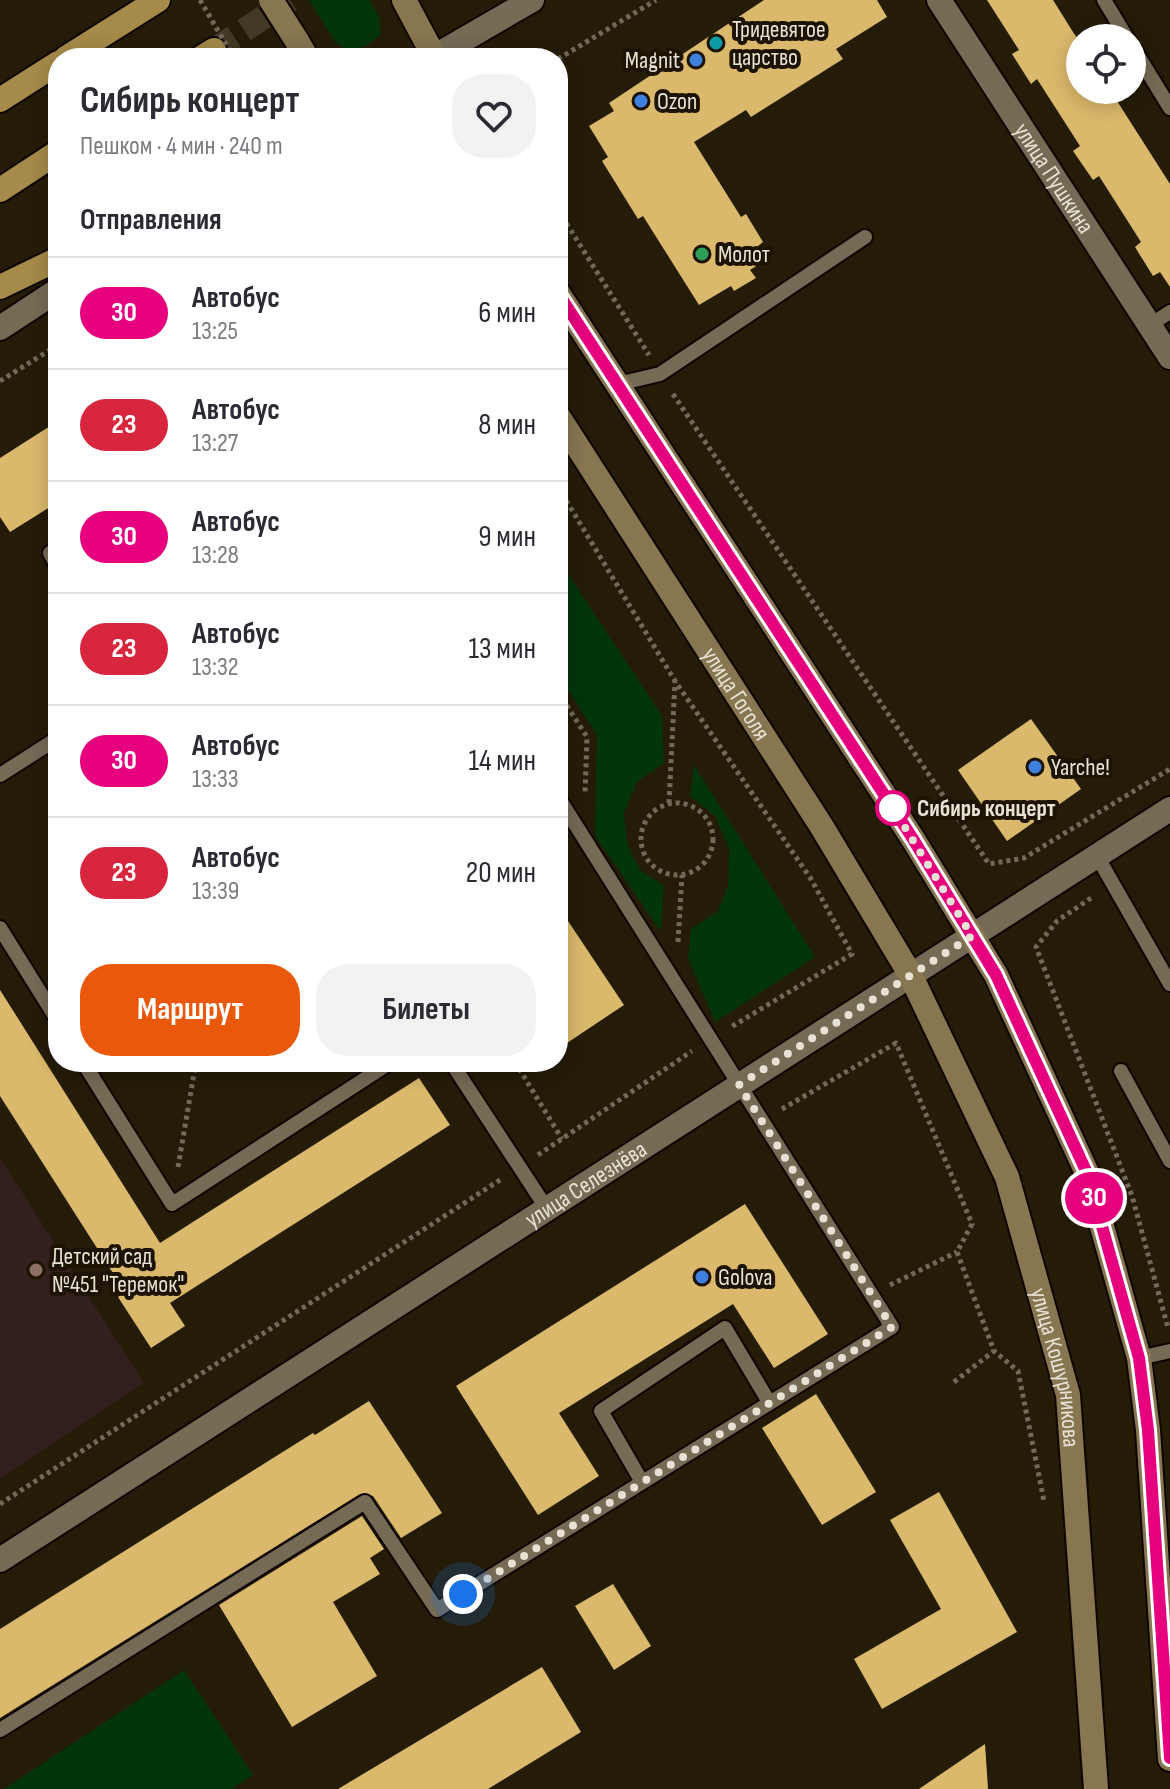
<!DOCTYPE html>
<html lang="ru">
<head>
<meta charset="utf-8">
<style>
	:root { --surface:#fff; --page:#f2f2f3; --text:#2b2b33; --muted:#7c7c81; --line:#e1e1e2; --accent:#ea580c }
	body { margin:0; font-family:"Sofia Sans Condensed",sans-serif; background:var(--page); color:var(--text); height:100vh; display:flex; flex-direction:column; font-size:30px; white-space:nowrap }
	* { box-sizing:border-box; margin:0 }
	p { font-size:26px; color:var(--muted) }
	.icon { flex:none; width:44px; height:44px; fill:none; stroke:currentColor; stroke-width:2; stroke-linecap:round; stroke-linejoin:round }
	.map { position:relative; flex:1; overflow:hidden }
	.panel { position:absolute; left:48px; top:48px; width:520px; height:1024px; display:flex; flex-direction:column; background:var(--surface); border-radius:32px; box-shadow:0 4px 20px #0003 }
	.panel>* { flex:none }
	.badge { padding:0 16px; border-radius:26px; font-size:28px; line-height:52px }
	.tools { position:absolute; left:1066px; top:24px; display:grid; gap:16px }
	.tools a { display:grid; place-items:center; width:80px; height:80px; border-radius:50%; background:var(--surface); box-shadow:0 4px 20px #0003; font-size:40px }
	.you { position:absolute; width:40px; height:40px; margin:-20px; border:6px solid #fff; border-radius:50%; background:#1a73e8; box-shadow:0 0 0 12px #1a73e833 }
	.map>.badge { position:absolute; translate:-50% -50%; box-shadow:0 0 0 4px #fff }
	h2 { padding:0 32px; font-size:30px; line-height:72px }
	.round { display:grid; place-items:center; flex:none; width:84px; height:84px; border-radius:32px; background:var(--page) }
	.overview { display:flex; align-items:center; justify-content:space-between; height:136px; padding:0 32px }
	h1 { font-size:38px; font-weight:700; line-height:60px }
	.action { display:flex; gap:16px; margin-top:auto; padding:16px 32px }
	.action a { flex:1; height:92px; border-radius:32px; background:var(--accent); color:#fff; font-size:32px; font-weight:700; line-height:92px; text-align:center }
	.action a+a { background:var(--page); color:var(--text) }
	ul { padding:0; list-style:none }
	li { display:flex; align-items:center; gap:24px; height:112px; padding:0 32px; border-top:2px solid var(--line) }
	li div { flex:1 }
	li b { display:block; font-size:30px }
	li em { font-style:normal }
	li .badge { min-width:88px; font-weight:700; text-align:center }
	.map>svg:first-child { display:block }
</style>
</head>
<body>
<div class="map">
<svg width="1170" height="1789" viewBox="0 0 1170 1789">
	<rect width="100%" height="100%" fill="#251c08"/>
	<!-- education -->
	<path fill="#321f1e" d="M 0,1158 L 144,1383 L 0,1479 Z"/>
	<!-- green -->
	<g fill="#02350a">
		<path d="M 309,0 L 369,0 L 379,16 L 381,34 L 368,45 L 350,51 L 336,43 Z"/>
		<path d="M 558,559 L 662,716 L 664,763 L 637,782 L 624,813 L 627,843 L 640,870 L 664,886 L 661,932 L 595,835 L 597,735 L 565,685 L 562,638 L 558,632 Z"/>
		<path d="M 694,765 L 815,957 L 715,1022 L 688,958 L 691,929 L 718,911 L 728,886 L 729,848 L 715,816 L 690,796 Z"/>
		<path d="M 184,1670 L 253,1775 L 231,1789 L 4,1789 Z"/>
	</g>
	<!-- building -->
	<g fill="#dbb96c">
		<path d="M 764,0 L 877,0 L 887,17 L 836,49 L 843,59 L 751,117 L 746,110 L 694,142 L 741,217 L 746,214 L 763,242 L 758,246 L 767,259 L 750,270 L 756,278 L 734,291 L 731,286 L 699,305 L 643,216 L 638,219 L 602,161 L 608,157 L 589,126 L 614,111 L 609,103 Z"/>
		<path d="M 987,0 L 1053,0 L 1073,32 L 1080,42 L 1080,90 L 1110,90 L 1170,184 L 1170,287 L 1160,272 L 1153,276 L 1135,247 L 1141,242 L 1099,176 L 1093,180 L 1073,151 L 1080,146 L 1037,79 L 1031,84 L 1012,54 L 1019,50 Z"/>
		<path d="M 58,421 L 58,502 L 10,532 L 0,517 L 0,458 Z"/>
		<path d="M 1031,719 L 1081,789 L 1007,841 L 958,770 Z"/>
		<path d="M 558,906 L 624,1005 L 567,1043 L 558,1029 Z"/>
		<path d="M 0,990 L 160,1243 L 419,1078 L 450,1125 L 170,1303 L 185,1326 L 151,1348 L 118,1297 L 125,1292 L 0,1096 Z"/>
		<path d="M 745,1204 L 828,1334 L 774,1368 L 733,1304 L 559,1413 L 599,1476 L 538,1515 L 456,1386 Z"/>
		<path d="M 816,1394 L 876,1492 L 822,1525 L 762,1428 Z"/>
		<path d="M 369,1401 L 442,1513 L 401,1538 L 373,1496 L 360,1494 L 0,1718 L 0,1629 L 313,1433 L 315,1435 Z"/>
		<path d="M 939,1492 L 1017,1632 L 882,1709 L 854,1659 L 941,1609 L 890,1520 Z"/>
		<path d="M 362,1516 L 384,1549 L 370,1558 L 380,1574 L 333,1602 L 377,1676 L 292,1727 L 219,1605 Z"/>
		<path d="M 613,1584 L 651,1646 L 614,1670 L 575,1606 Z"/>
		<path d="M 542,1667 L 581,1732 L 488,1789 L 338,1789 Z"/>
		<path d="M 985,1744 L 988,1789 L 919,1789 Z"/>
	</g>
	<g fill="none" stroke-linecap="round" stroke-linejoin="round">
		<!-- trunk-tunnel -->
		<path stroke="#423a27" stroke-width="24" stroke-dasharray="24 12" stroke-linecap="butt" d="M 214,50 L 290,0"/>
		<defs>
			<g id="service">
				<path d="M 1104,0 L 1127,38"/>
				<path d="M 1132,46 L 1170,108"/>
				<path d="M 1150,325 L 1170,312"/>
				<path d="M 618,384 L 660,374 L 865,237"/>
				<path d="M 58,547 L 50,553 L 58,568"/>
				<path d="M 0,775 L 58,738"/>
				<path d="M 1097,856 L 1170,984"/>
				<path d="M 0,928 L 58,1021"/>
				<path d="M 83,1062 L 172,1204 L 391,1062"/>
				<path d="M 451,1062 L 547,1209"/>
				<path d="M 1121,1071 L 1170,1161"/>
				<path d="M 1139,1358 L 1170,1351"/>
				<path d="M 642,1482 L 601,1411 L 725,1328 L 769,1402"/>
				<path d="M 0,1730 L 365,1502 L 437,1610 L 892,1327 L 558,797"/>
			</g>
			<g id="minor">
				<path id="s1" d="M 939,0 L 1170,357"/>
				<path d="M 972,936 L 1170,809"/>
			</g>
			<g id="tertiary">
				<path d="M 432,58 L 532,0"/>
				<path d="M 0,328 L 58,290"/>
				<path id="s2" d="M 0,1560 L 972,936"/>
			</g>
			<g id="secondary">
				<path d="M 404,0 L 435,58"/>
				<path d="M 297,41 L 307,58"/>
				<path d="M 558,293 L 913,839 L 996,975 L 1087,1173 L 1139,1358 L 1148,1430 L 1170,1759"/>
				<path id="s3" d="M 558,416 L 822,827 L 910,974 L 1007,1177 L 1068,1395 L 1096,1789"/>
			</g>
			<g id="trunk">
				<path d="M 66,58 L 158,0"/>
				<path d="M 201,58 L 214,50"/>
				<path d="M 0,100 L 58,63"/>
				<path d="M 0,190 L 58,152"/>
				<path d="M 0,287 L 58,259"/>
			</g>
		</defs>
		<!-- service casing -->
		<use href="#service" stroke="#0e0600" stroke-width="18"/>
		<!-- minor casing -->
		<use href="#minor" stroke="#0e0600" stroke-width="28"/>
		<!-- tertiary casing -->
		<use href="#tertiary" stroke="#0e0600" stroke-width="28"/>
		<!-- secondary casing -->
		<use href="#secondary" stroke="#0e0600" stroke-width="28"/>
		<!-- trunk casing -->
		<use href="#trunk" stroke="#0e0600" stroke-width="28"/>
		<!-- path -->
		<g stroke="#726a59" stroke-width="5" stroke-dasharray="4 4" stroke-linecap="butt">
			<path d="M 558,59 L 656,0"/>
			<path d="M 558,210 L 649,355"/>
			<path d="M 0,381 L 58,345"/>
			<path d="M 673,394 L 989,864 L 1024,858 L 1170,769"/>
			<path d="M 558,487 L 675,681 L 811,879 L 852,954 L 731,1027"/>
			<path d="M 558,692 L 587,737 L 585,795"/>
			<path d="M 669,803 L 675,682"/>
			<circle cx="677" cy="839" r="36"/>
			<path d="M 1091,898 L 1057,921 L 1036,947 L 1132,1196 L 1168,1328"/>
			<path d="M 678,942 L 682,875"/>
			<path d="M 515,1062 L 562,1139"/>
			<path d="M 782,1109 L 896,1043 L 972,1224 L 957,1252 L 994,1351 L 1018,1371 L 1044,1501"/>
			<path d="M 538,1155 L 692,1051"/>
			<path d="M 178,1167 L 196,1062"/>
			<path d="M 890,1285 L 957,1252"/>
			<path d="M 954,1382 L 994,1351"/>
			<path d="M 0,1504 L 503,1178"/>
		</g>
		<!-- service -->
		<use href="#service" stroke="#756a54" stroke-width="14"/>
		<!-- minor -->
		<use href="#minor" stroke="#756a54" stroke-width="24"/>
		<!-- tertiary -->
		<use href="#tertiary" stroke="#756a54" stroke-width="24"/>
		<!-- secondary -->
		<use href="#secondary" stroke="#877650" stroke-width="24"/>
		<!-- trunk -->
		<use href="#trunk" stroke="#a58a49" stroke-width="24"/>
		<defs>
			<path id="secondary-bridge" d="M 271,0 L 297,41"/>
		</defs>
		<!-- secondary-bridge casing -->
		<use href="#secondary-bridge" stroke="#0e0600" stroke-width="28" stroke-linecap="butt"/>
		<!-- path-bridge -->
		<path stroke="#726a59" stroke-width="5" stroke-dasharray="4 4" stroke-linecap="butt" d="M 200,0 L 234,58"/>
		<!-- secondary-bridge -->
		<use href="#secondary-bridge" stroke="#877650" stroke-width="24"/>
	</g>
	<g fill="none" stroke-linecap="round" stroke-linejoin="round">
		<defs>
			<path id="line" d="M 558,293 L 913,839 L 996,975 L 1087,1173 L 1139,1358 L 1148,1430 L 1170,1758"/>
		</defs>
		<!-- line casing -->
		<use href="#line" stroke="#fff" stroke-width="18"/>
		<!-- line -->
		<use href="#line" stroke="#e6007e" stroke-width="12"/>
		<!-- walk -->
		<path stroke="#e7e2d5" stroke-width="8" stroke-dasharray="0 14.4" d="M 463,1594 L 892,1327 L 739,1085 L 972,936 L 893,808"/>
	</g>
	<!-- markers -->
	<circle fill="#0f9aa8" stroke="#1c1301" stroke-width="3" cx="716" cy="43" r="8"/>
	<g fill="#3f7fe0" stroke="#1c1301" stroke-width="3">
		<circle cx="696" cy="60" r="8"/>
		<circle cx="641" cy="101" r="8"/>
		<circle cx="1035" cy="767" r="8"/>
		<circle cx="702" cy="1277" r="8"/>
	</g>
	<circle fill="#2e9e5b" stroke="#1c1301" stroke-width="3" cx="702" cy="254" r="8"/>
	<circle fill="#fff" stroke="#e6007e" stroke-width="4" cx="893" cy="808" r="16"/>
	<circle fill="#8d6e63" stroke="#1c1301" stroke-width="3" cx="36" cy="1270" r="8"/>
	<g text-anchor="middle" stroke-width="8" stroke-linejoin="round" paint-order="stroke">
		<!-- poi labels -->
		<g font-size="24" fill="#e7e2d5" stroke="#1c1301" text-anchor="start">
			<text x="732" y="37">Тридевятое<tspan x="732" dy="28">царство</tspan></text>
			<text x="680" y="68" text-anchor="end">Magnit</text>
			<text x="657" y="109">Ozon</text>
			<text x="718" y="262">Молот</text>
			<text x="1051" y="775">Yarche!</text>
			<text x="52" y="1264">Детский сад<tspan x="52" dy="28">№451 "Теремок"</tspan></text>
			<text x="718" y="1285">Golova</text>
		</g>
		<!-- street labels -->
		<g font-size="24" fill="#e7e2d5" stroke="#1c1301">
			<text dy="8" stroke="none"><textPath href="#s1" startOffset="212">улица Пушкина</textPath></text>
			<text dy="8" stroke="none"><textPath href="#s3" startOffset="330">улица Гоголя</textPath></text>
			<text dy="8" stroke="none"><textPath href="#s2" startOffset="696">улица Селезнёва</textPath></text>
			<text dy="8" stroke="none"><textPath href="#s3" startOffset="1082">улица Кошурникова</textPath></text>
		</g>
		<!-- stop labels -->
		<g font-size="24" font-weight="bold" fill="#e7e2d5" stroke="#1c1301" text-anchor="start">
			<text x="917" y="816">Сибирь концерт</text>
		</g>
	</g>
</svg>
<div class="tools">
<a><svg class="icon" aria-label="locate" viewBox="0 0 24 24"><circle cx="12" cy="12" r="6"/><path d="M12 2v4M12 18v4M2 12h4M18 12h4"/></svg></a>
</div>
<div class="you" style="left:463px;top:1594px"></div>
<b class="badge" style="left:1094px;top:1198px;background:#e6007e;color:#fff">30</b>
<section class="panel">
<div class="overview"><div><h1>Сибирь концерт</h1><p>Пешком · 4 мин · 240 m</p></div><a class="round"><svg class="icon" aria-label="heart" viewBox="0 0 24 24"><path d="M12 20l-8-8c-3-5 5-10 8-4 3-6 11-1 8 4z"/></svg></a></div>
<h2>Отправления</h2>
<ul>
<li><span class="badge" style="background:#e6007e;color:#fff">30</span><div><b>Автобус</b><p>13:25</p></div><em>6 мин</em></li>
<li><span class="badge" style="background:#d7263d;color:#fff">23</span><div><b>Автобус</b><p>13:27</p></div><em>8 мин</em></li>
<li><span class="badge" style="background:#e6007e;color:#fff">30</span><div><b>Автобус</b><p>13:28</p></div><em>9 мин</em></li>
<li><span class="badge" style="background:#d7263d;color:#fff">23</span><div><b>Автобус</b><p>13:32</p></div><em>13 мин</em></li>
<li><span class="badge" style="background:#e6007e;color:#fff">30</span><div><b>Автобус</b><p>13:33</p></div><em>14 мин</em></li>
<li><span class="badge" style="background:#d7263d;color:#fff">23</span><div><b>Автобус</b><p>13:39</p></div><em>20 мин</em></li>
</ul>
<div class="action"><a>Маршрут</a><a>Билеты</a></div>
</section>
</div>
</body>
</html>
